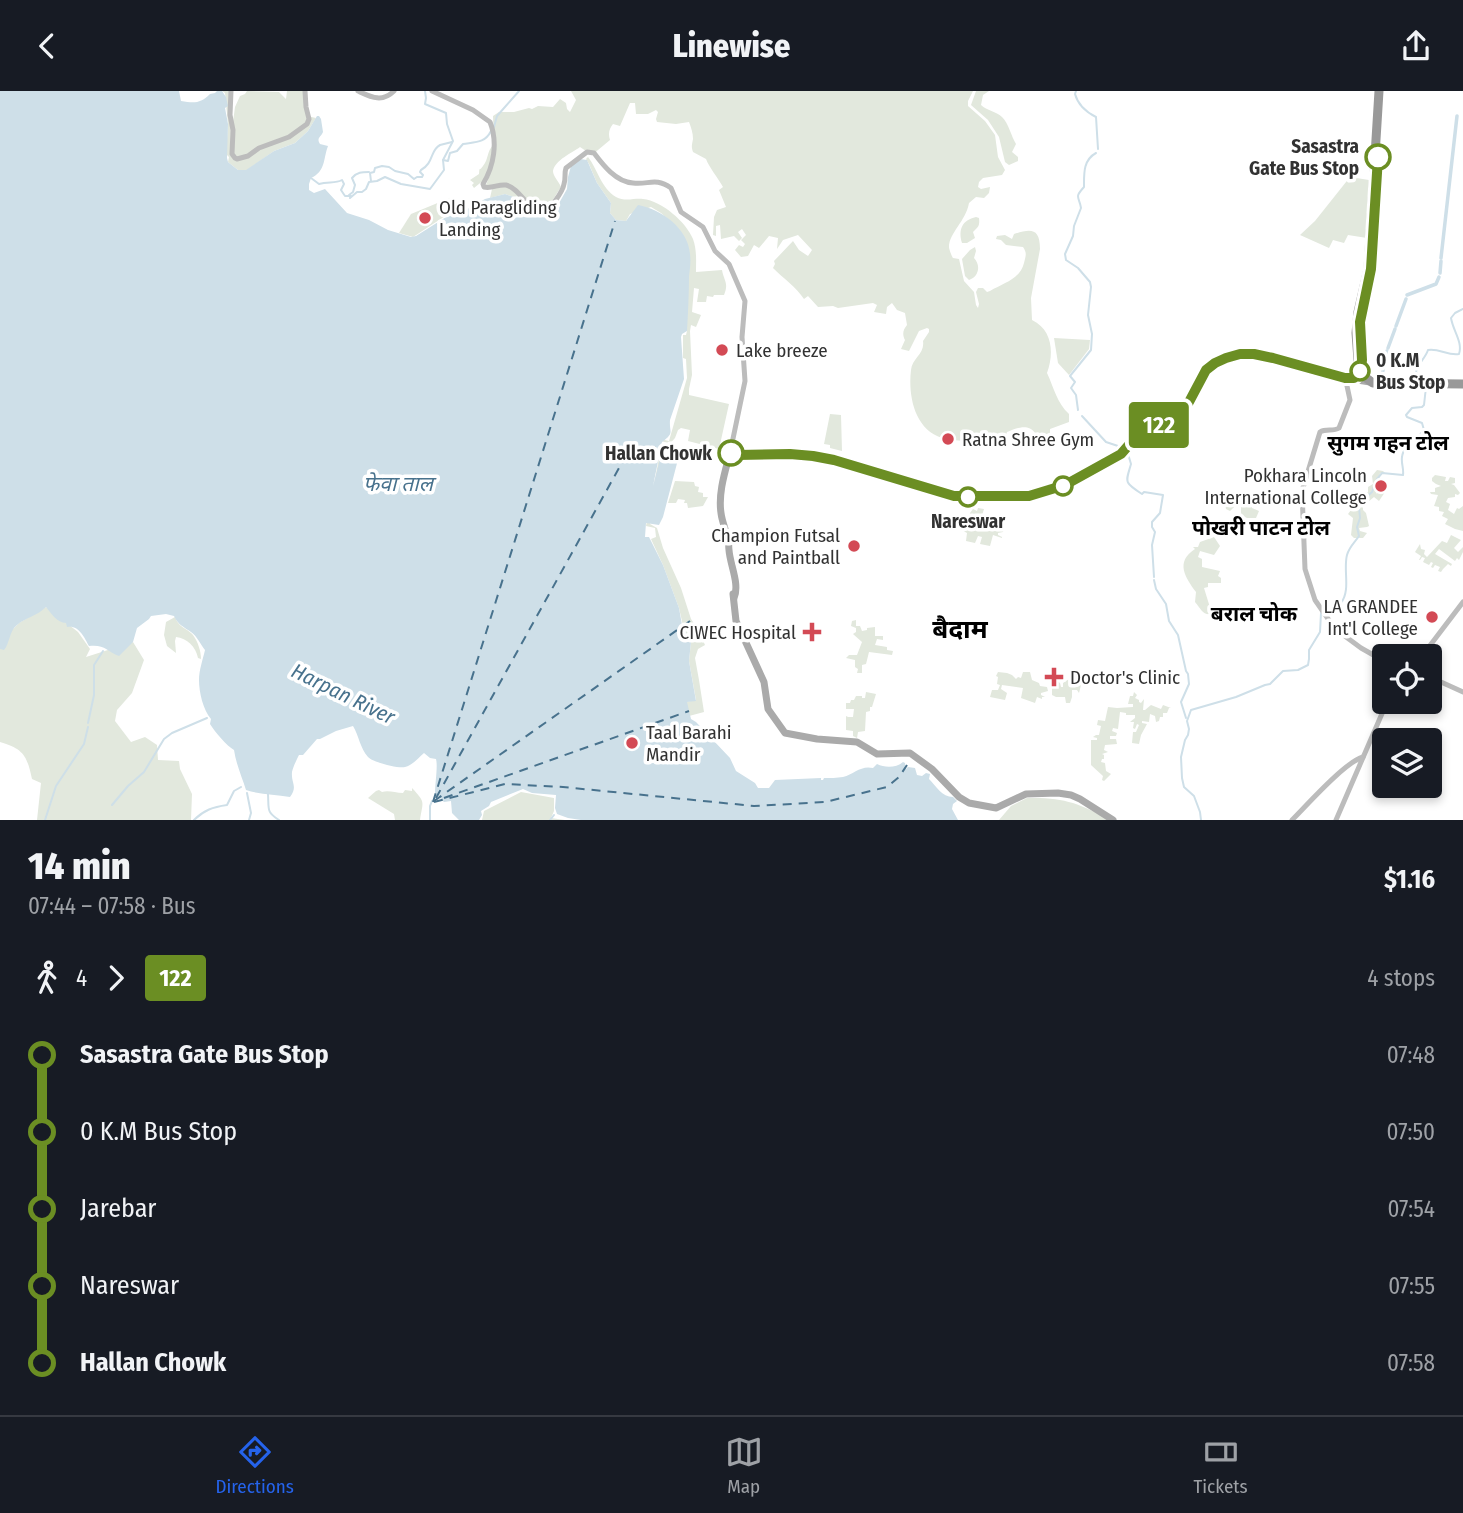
<!DOCTYPE html>
<html lang="en">
<head>
<meta charset="utf-8">
<style>
	:root { --surface:#171b24; --page:#242831; --text:#f1f3f6; --muted:#9ea1a6; --line:#363941; --accent:#2563eb }
	body { margin:0; font-family:"Fira Sans Condensed","Noto Sans Devanagari",sans-serif; background:var(--page); color:var(--text); height:100vh; display:flex; flex-direction:column; font-size:26px; white-space:nowrap }
	* { box-sizing:border-box; margin:0 }
	p { font-size:23px; color:var(--muted) }
	.icon { flex:none; width:38px; height:38px; fill:none; stroke:currentColor; stroke-width:2; stroke-linecap:round; stroke-linejoin:round }
	.map { position:relative; height:729px; overflow:hidden }
	.side { display:flex; flex-direction:column; background:var(--surface); flex:1 }
	.side>* { flex:none }
	.badge { padding:0 14px; border-radius:5px; font-size:24px; line-height:46px }
	.tools { position:absolute; left:1372px; top:553px; display:grid; gap:14px }
	.tools a { display:grid; place-items:center; width:70px; height:70px; border-radius:7px; background:var(--surface); box-shadow:0 4px 10px #0003; font-size:35px }
	.map>.badge { position:absolute; translate:-50% -50%; box-shadow:0 0 0 4px #fff }
	.legs { display:flex; align-items:center; gap:10px; height:77px; padding:0 28px; font-size:23px }
	.legs p { margin-inline-start:auto }
	.head { display:flex; align-items:center; justify-content:space-between; height:119px; padding:0 28px }
	h1 { font-size:38px; font-weight:800; line-height:52px }
	ul { padding:0 28px; list-style:none }
	li { display:flex; align-items:center; gap:24px; height:77px; font-size:26px }
	li i { display:grid; place-items:center; width:10px; height:100%; margin:0 9px; background:currentColor }
	li i::after { content:''; width:18px; height:18px; margin:-9px; border:5px solid; border-radius:50%; background:var(--surface) }
	li p { margin-inline-start:auto }
	li:first-child i { background:linear-gradient(#0000 50%,currentColor 0) }
	li:last-child i { background:linear-gradient(currentColor 50%,#0000 0) }
	header { display:flex; justify-content:space-between; align-items:center; height:91px; padding:0 28px; background:var(--surface); font-size:32px; font-weight:800 }
	.tab-bar { display:flex; justify-content:space-around; align-items:center; height:98px; border-top:2px solid var(--line); background:var(--surface); font-size:19px; color:var(--muted) }
	.tab-bar a { display:grid; justify-items:center; gap:4px }
	.tab-bar .current { color:var(--accent) }
	.map>svg:first-child { display:block }
</style>
</head>
<body>
<header><svg class="icon" aria-label="back" viewBox="0 0 24 24"><path d="M15 5l-7 7 7 7"/></svg>Linewise<svg class="icon" aria-label="share" viewBox="0 0 24 24"><path d="M12 15V3M7 8l5-5 5 5M5 13v7h14v-7"/></svg></header>
<div class="map">
<svg width="1463" height="729" viewBox="0 0 1463 729">
	<rect width="100%" height="100%" fill="#fff"/>
	<!-- green -->
	<g fill="#e2e8dd">
		<path d="M 222,0 L 230,0 L 231,35 L 230,65 L 233,64 L 233,31 L 235,16 L 240,5 L 245,3 L 247,0 L 279,1 L 286,8 L 287,0 L 303,0 L 307,25 L 316,27 L 308,40 L 295,52 L 274,60 L 246,80 L 238,79 L 228,71 L 229,66 L 226,63 L 228,33 L 225,2 Z"/>
		<path d="M 571,0 L 973,0 L 968,10 L 968,15 L 985,30 L 995,44 L 998,66 L 1005,79 L 1002,84 L 983,87 L 979,91 L 978,96 L 981,98 L 990,96 L 989,102 L 984,107 L 976,106 L 969,112 C 966,130 949,142 949,156 C 949,158 952,166 953,167 L 959,168 L 964,190 L 974,201 L 976,214 L 978,217 L 979,213 L 976,201 L 978,197 L 983,197 L 987,201 L 990,200 C 1004,192 1020,188 1024,172 C 1026,164 1027,162 1023,156 L 1006,154 L 1001,149 L 996,148 L 997,145 L 1005,144 L 1012,148 L 1014,143 C 1030,138 1040,136 1040,158 L 1031,207 L 1032,229 C 1053,239 1054,263 1047,282 C 1054,297 1057,312 1069,323 L 1069,331 L 1050,338 L 1050,343 L 1037,346 L 1034,345 L 1035,342 C 1028,332 1017,337 1007,341 L 1005,347 L 996,355 C 985,353 975,351 964,350 C 957,349 949,350 942,347 C 914,338 908,304 911,279 C 912,267 925,263 923,250 L 929,241 L 929,238 L 927,237 L 919,240 L 909,260 L 901,258 L 905,249 C 902,243 903,239 907,234 L 905,222 L 897,219 L 892,212 L 887,216 L 886,223 L 874,221 L 877,214 L 873,212 L 838,217 L 833,215 L 818,216 L 808,205 L 804,208 C 796,196 783,187 773,177 L 775,173 L 774,170 L 793,150 L 799,159 L 808,165 L 812,159 L 798,144 L 783,149 L 777,158 L 778,147 L 769,145 L 759,157 L 754,154 L 748,165 L 741,166 L 735,159 L 739,154 L 743,156 L 745,153 L 741,149 L 746,144 L 742,138 L 738,141 L 742,147 L 739,150 L 734,145 L 721,148 L 720,134 L 716,135 L 716,145 L 713,144 L 714,126 L 717,119 L 726,116 L 719,99 L 723,96 C 718,87 709,76 706,68 L 693,61 C 691,55 692,54 693,48 C 693,42 691,36 689,31 L 676,33 L 657,31 L 656,28 L 658,21 L 656,19 L 648,23 L 636,23 L 635,12 L 630,12 L 620,35 L 613,33 C 609,38 608,43 610,49 L 592,64 L 580,56 C 572,62 555,69 553,80 C 553,85 559,91 561,96 L 547,118 L 541,124 L 528,118 L 514,106 L 505,103 L 490,107 L 492,98 L 486,94 L 490,84 L 474,97 L 472,94 L 474,92 L 470,89 L 479,83 C 480,74 478,82 483,75 C 489,68 486,61 494,53 L 493,25 L 499,21 L 514,21 L 529,17 L 532,18 L 538,15 L 553,16 L 560,8 L 566,12 L 567,18 L 570,21 L 576,9 Z"/>
		<path d="M 976,0 L 989,0 L 983,4 L 981,14 C 987,20 996,20 1002,26 C 1009,33 1011,45 1016,53 L 1012,61 L 1018,66 L 1018,70 L 1009,74 L 1005,71 L 999,46 L 988,29 L 971,14 Z"/>
		<path d="M 588,66 C 598,79 601,97 616,106 C 625,111 634,107 643,108 C 662,110 686,131 693,148 C 697,159 696,170 696,181 L 722,179 C 724,190 729,192 724,204 L 714,204 L 713,206 L 707,205 L 706,211 L 697,211 L 699,198 L 694,197 L 692,221 L 701,224 L 696,236 L 691,234 L 690,240 L 692,284 L 689,298 L 689,304 L 729,313 L 719,358 L 688,350 L 690,339 L 681,337 L 678,339 L 675,347 L 667,356 L 650,433 L 657,437 L 663,457 L 681,497 L 691,528 L 699,540 L 705,554 L 698,558 L 695,567 L 699,589 L 704,621 L 689,625 L 686,611 L 696,609 L 689,570 L 691,551 L 684,539 L 679,517 L 663,474 L 651,448 L 656,446 L 655,437 L 646,435 L 660,362 L 662,362 L 668,352 L 654,348 L 656,347 L 669,350 L 687,287 L 686,268 L 683,267 L 683,244 L 686,244 L 687,240 L 678,137 L 661,122 L 651,116 L 630,123 L 626,130 L 616,129 L 610,122 L 611,112 L 597,92 L 589,73 L 586,68 Z"/>
		<path d="M 1350,86 L 1369,89 L 1367,147 L 1348,144 L 1344,152 L 1333,149 L 1329,157 L 1300,144 L 1315,130 Z"/>
		<path d="M 452,106 L 456,118 L 413,146 L 399,142 L 411,123 Z"/>
		<path d="M 976,126 L 979,127 C 980,135 978,136 973,141 L 975,147 L 967,152 L 962,152 C 958,139 962,129 976,126 Z"/>
		<path d="M 975,156 L 976,160 L 974,167 C 981,174 979,186 969,189 L 965,185 L 962,168 L 970,159 Z"/>
		<path d="M 1054,247 L 1090,249 L 1089,258 L 1069,284 L 1058,272 Z"/>
		<path d="M 830,323 L 841,324 L 842,360 L 830,357 L 830,354 L 824,353 Z"/>
		<path d="M 1377,379 L 1383,380 L 1385,382 L 1380,382 L 1376,403 L 1380,398 L 1385,401 L 1379,410 L 1374,406 L 1363,415 L 1363,419 L 1366,422 L 1369,435 L 1367,436 L 1359,437 L 1360,440 L 1367,442 L 1363,447 L 1354,447 L 1351,444 L 1353,427 L 1348,423 L 1354,415 L 1351,411 L 1356,404 L 1361,404 L 1368,401 L 1368,396 L 1373,393 L 1372,385 Z"/>
		<path d="M 1435,384 L 1446,386 L 1445,390 L 1448,390 L 1450,386 L 1455,387 L 1455,392 L 1451,393 L 1454,394 L 1460,402 L 1458,404 L 1455,403 L 1455,406 L 1448,407 L 1446,411 L 1450,413 L 1448,419 L 1454,423 L 1457,417 L 1459,418 L 1463,415 L 1463,440 L 1455,438 L 1445,433 L 1448,428 L 1442,425 L 1444,421 L 1439,420 L 1439,416 L 1434,415 L 1438,404 L 1431,403 L 1430,401 L 1435,401 L 1435,397 L 1441,395 L 1436,393 L 1432,390 L 1432,387 Z"/>
		<path d="M 675,390 L 694,391 L 695,395 L 699,396 L 698,401 L 703,402 L 703,406 L 708,406 L 703,415 L 688,417 L 687,412 L 684,412 L 685,409 L 678,408 L 676,412 L 668,412 Z"/>
		<path d="M 1238,407 L 1251,408 L 1252,417 L 1259,420 L 1256,427 L 1247,427 L 1241,424 L 1241,414 L 1240,415 L 1236,414 L 1230,420 L 1226,418 L 1225,413 L 1227,410 Z"/>
		<path d="M 978,417 L 984,418 L 979,434 L 996,439 L 1000,429 L 1005,430 L 1003,441 L 998,442 L 998,444 L 1002,446 L 1002,447 L 993,444 L 990,455 L 980,453 L 982,446 L 978,445 L 975,452 L 966,450 L 967,442 L 960,438 L 962,434 L 953,431 L 955,427 L 962,430 L 964,429 L 969,430 L 970,422 L 973,418 L 977,420 Z"/>
		<path d="M 1451,444 L 1461,449 L 1454,457 L 1458,461 L 1463,456 L 1463,461 L 1459,469 L 1457,467 L 1455,470 L 1439,458 L 1435,463 L 1452,473 L 1451,475 L 1448,473 L 1443,478 L 1441,481 L 1438,480 L 1440,476 L 1435,474 L 1433,477 L 1431,476 L 1433,472 L 1431,471 L 1429,474 L 1423,471 L 1425,467 L 1422,466 L 1420,469 L 1419,469 L 1421,465 L 1415,461 L 1420,453 L 1421,458 L 1425,459 L 1424,463 L 1427,466 L 1442,450 L 1447,452 Z"/>
		<path d="M 1214,446 L 1220,455 L 1214,464 L 1200,460 L 1198,466 L 1202,468 L 1202,476 L 1220,480 L 1218,485 L 1221,487 L 1221,492 L 1208,492 L 1208,496 L 1204,497 L 1212,523 C 1203,525 1201,518 1195,511 L 1196,501 C 1185,486 1175,471 1195,458 L 1193,456 L 1198,456 L 1200,451 Z"/>
		<path d="M 46,516 L 78,541 L 90,558 L 86,566 L 133,551 L 144,569 L 132,602 L 117,619 L 115,630 L 131,651 L 145,646 L 157,654 L 158,669 L 179,670 L 180,678 L 192,703 L 191,729 L 37,729 L 41,692 L 32,688 C 27,665 24,658 0,651 L 0,557 L 11,540 L 19,532 Z"/>
		<path d="M 175,526 C 180,538 186,536 193,544 C 198,551 201,560 201,568 L 198,567 C 196,556 187,547 176,546 L 175,550 L 176,562 L 167,555 L 164,544 L 166,531 Z"/>
		<path d="M 856,529 L 856,535 L 860,535 L 862,540 L 867,539 L 867,537 L 875,536 L 875,545 L 883,545 L 883,549 L 877,548 L 875,554 L 887,556 L 887,559 L 893,560 L 892,564 L 869,561 L 866,573 L 862,574 L 862,582 L 857,582 L 858,578 L 855,576 L 855,569 L 846,567 L 849,564 L 857,564 L 862,551 L 853,543 L 856,541 L 856,537 L 851,535 L 852,530 Z"/>
		<path d="M 998,581 L 1007,582 L 1012,584 L 1016,588 L 1018,586 L 1021,587 L 1023,581 L 1030,581 L 1032,589 L 1039,592 L 1040,595 L 1047,596 L 1048,600 L 1041,602 L 1041,604 L 1045,606 L 1042,606 L 1042,608 L 1037,606 L 1035,612 L 1021,607 L 1023,597 L 1002,594 L 1001,598 L 1007,602 L 1005,609 L 990,606 L 992,599 L 998,599 L 1000,594 L 997,593 L 998,586 L 996,585 Z"/>
		<path d="M 1072,586 L 1073,589 L 1078,588 L 1082,590 L 1079,602 L 1077,599 L 1072,599 L 1072,606 L 1070,612 L 1066,612 L 1065,606 L 1056,606 L 1052,604 L 1052,594 L 1056,589 L 1060,592 L 1061,596 L 1063,596 L 1063,592 Z"/>
		<path d="M 866,601 L 876,603 L 872,616 L 870,616 L 870,620 L 866,621 L 865,640 L 858,641 L 857,647 L 853,645 L 853,640 L 846,639 L 846,625 L 848,626 L 853,626 L 854,618 L 846,618 L 846,612 L 850,612 L 851,609 L 854,609 L 856,605 L 862,605 L 862,607 L 865,607 Z"/>
		<path d="M 1134,601 L 1137,604 L 1135,607 L 1139,609 L 1139,611 L 1141,612 L 1144,608 L 1143,619 L 1145,619 L 1151,614 L 1161,618 L 1163,614 L 1171,617 L 1169,617 L 1167,622 L 1163,622 L 1163,626 L 1160,626 L 1159,630 L 1156,631 L 1155,625 L 1150,623 L 1149,631 L 1142,630 L 1142,632 L 1147,633 L 1141,644 L 1139,653 L 1132,652 L 1133,641 L 1136,641 L 1139,634 L 1137,633 L 1135,638 L 1133,637 L 1134,631 L 1130,631 L 1135,627 L 1135,624 L 1126,624 L 1126,622 L 1120,621 L 1118,638 L 1113,637 L 1112,640 L 1117,642 L 1116,645 L 1110,645 L 1110,648 L 1116,648 L 1117,653 L 1105,654 L 1104,659 L 1108,661 L 1102,663 L 1104,664 L 1104,668 L 1102,668 L 1101,671 L 1105,672 L 1106,680 L 1111,683 L 1104,690 L 1102,689 L 1103,685 L 1091,674 L 1091,649 L 1097,649 L 1097,647 L 1093,646 L 1096,644 L 1099,644 L 1101,635 L 1097,634 L 1098,629 L 1105,630 L 1108,616 L 1117,617 L 1133,616 L 1133,613 L 1128,613 L 1130,605 L 1133,605 Z"/>
		<path d="M 412,697 C 426,712 423,710 420,729 L 395,729 L 394,723 L 368,707 L 376,700 L 379,699 L 382,701 C 389,699 395,702 403,702 L 405,699 L 412,700 Z"/>
		<path d="M 521,701 L 554,707 L 554,720 L 551,727 L 565,729 L 482,729 L 484,720 Z"/>
		<path d="M 1027,707 C 1063,706 1079,712 1110,729 L 999,729 L 1011,715 Z"/>
	</g>
	<!-- water -->
	<path fill="#cedfe8" d="M 0,0 L 179,0 L 181,10 C 194,12 200,13 210,3 L 215,2 L 217,0 L 222,0 L 226,6 L 228,15 L 225,17 L 228,33 L 227,67 L 228,71 L 238,79 L 246,79 L 274,60 L 295,52 L 308,40 L 317,25 L 319,25 L 321,28 L 323,41 C 321,46 316,47 320,53 L 328,55 C 323,68 326,80 311,87 L 309,93 L 309,99 L 314,102 L 325,98 L 347,122 L 369,129 L 388,139 L 411,146 L 416,145 L 454,121 L 462,121 L 485,108 L 505,103 L 514,106 L 535,121 L 541,124 L 547,123 L 552,120 L 558,114 L 567,98 L 568,86 L 571,75 L 580,68 L 587,69 L 597,92 L 611,112 L 610,122 L 616,129 L 626,130 L 638,114 C 661,118 688,137 690,163 C 691,170 690,178 689,185 C 689,203 688,222 687,240 L 682,243 L 681,246 L 684,288 L 670,329 C 669,342 675,341 662,351 L 653,395 L 663,357 L 665,354 L 681,357 L 663,426 L 659,434 L 646,432 L 645,446 L 649,446 L 663,474 L 679,517 L 682,534 L 691,551 L 689,570 L 696,610 L 687,611 L 691,628 L 696,631 L 730,667 L 736,680 L 755,692 L 758,697 L 769,697 L 775,689 L 821,687 L 821,689 L 823,689 L 824,687 C 830,687 837,687 843,686 C 854,683 861,674 873,677 L 877,673 C 885,677 896,677 903,671 L 905,672 L 906,678 L 908,676 L 915,677 L 917,684 L 922,685 L 926,682 L 930,683 L 929,688 C 936,695 942,706 953,706 L 957,710 L 953,713 L 952,718 L 958,729 L 581,729 L 568,727 L 557,723 L 555,717 L 556,704 L 532,702 L 523,698 L 491,711 L 489,715 L 481,720 L 482,724 L 479,729 L 459,729 L 452,722 L 451,710 L 444,711 L 435,702 C 435,693 438,675 436,668 L 430,667 L 424,662 C 418,667 413,674 405,676 C 399,678 372,671 368,666 C 360,657 359,645 353,635 L 336,640 L 320,648 L 317,648 L 303,664 L 299,664 C 297,668 293,676 292,681 C 291,693 298,695 290,706 C 275,703 261,704 246,699 C 242,686 236,673 234,659 C 227,655 215,641 210,633 L 211,628 C 203,619 199,601 199,589 C 199,579 203,568 205,559 C 201,554 197,545 191,541 C 184,536 178,534 174,525 L 166,523 L 151,525 L 149,528 L 137,537 L 133,551 L 119,565 C 107,560 104,553 89,555 C 84,546 79,534 67,536 L 66,532 C 57,532 51,522 46,516 C 37,525 25,527 17,534 C 9,540 10,552 4,559 L 0,558 Z"/>
	<g fill="none" stroke-linecap="round" stroke-linejoin="round">
		<!-- stream -->
		<g stroke="#cedfe8" stroke-width="2">
			<path d="M 1076,0 L 1075,3 C 1078,14 1086,21 1096,26 L 1098,58"/>
			<path d="M 494,36 L 497,25 L 519,0"/>
			<path d="M 443,69 L 448,70 L 450,62 L 457,60 L 463,53 C 476,51 485,52 491,40"/>
			<path d="M 311,87 L 319,93 C 328,90 335,93 342,89 L 344,93 L 341,99 L 345,105 L 351,105 L 350,107 L 357,101 L 362,101 L 366,98 L 369,91 L 377,90 L 385,86 L 401,93 L 430,98 L 444,79 L 443,69 L 453,50 L 447,33 L 446,22 L 425,13 L 426,7 L 425,0"/>
			<path d="M 371,90 L 370,82 L 374,81 L 375,77 L 382,75 L 389,76 L 395,80 L 408,83 L 414,88 L 417,86 L 422,86 L 423,84 L 420,81 L 421,79 C 434,72 430,59 440,54 C 444,53 448,52 452,51"/>
			<path d="M 349,104 L 353,101 L 355,94 L 352,87 C 357,81 362,81 369,81"/>
			<path d="M 1428,288 L 1419,285 L 1416,281 C 1418,272 1425,268 1428,259 C 1439,257 1448,265 1459,263 C 1463,251 1453,240 1451,227 L 1455,222 L 1463,218"/>
			<path d="M 1078,319 L 1076,304 L 1071,297 L 1075,291 L 1070,285 L 1091,259 L 1092,243 L 1088,224 L 1091,196 L 1090,191 L 1078,177 L 1066,169 L 1065,163 L 1073,145 L 1074,135 L 1081,117 C 1079,105 1074,107 1084,96 C 1084,83 1083,69 1096,62"/>
			<path d="M 1082,325 L 1106,351 L 1121,356"/>
			<path d="M 1128,363 L 1131,373 C 1126,391 1123,391 1142,403 L 1144,401 L 1163,404 L 1160,422 L 1152,431 L 1152,436 L 1155,441 L 1152,454 L 1154,486"/>
			<path d="M 1154,489 L 1156,498 L 1166,513 L 1169,530 L 1178,544 L 1186,580 L 1188,583 L 1189,593 L 1181,611 L 1186,627"/>
			<path d="M 88,632 L 94,604 L 94,574 L 103,560"/>
			<path d="M 247,702 L 251,722 L 249,729"/>
			<path d="M 268,703 C 269,718 266,721 279,729"/>
			<path d="M 112,714 L 128,695 L 144,681 L 164,648 L 172,642 L 207,627"/>
			<path d="M 45,729 L 56,695 L 84,653 L 88,636"/>
			<path d="M 194,729 C 204,719 213,716 227,714 L 234,700 L 241,696"/>
			<path d="M 430,729 L 430,715 L 432,710"/>
			<path d="M 550,729 L 554,724"/>
			<path d="M 1201,729 L 1200,721 L 1194,705 L 1184,696 L 1182,687 L 1181,666 L 1185,649 L 1188,644 L 1189,638 L 1187,630 L 1191,619 L 1236,606 L 1265,594 L 1270,593 L 1283,580 L 1298,579 L 1308,574 L 1309,568 L 1309,559 L 1320,541 L 1321,522 C 1328,519 1336,519 1341,512 C 1351,499 1343,479 1347,464 C 1349,456 1355,451 1359,445 L 1357,436 L 1360,427 L 1359,416 L 1362,410 L 1372,401 L 1377,388 L 1382,382 L 1403,384 C 1404,377 1401,373 1402,366 C 1403,355 1418,347 1424,339 L 1422,332 L 1407,326 L 1406,324 L 1412,317 L 1422,316 L 1424,314 L 1426,296"/>
		</g>
		<!-- canal -->
		<g stroke="#cedfe8" stroke-width="3.5">
			<path d="M 1441,167 L 1457,25"/>
			<path d="M 1440,182 L 1441,170"/>
			<path d="M 1407,204 L 1436,193 L 1439,186"/>
			<path d="M 1396,235 L 1406,208"/>
			<path d="M 1388,257 L 1395,238"/>
			<path d="M 1382,284 L 1387,260"/>
		</g>
		<!-- ferry -->
		<g stroke="#48728d" stroke-width="2" stroke-dasharray="9 7" stroke-linecap="butt">
			<path d="M 436,707 L 629,359 L 665,356"/>
			<path d="M 444,707 L 689,620"/>
			<path d="M 434,710 L 690,530"/>
			<path d="M 433,711 L 615,130"/>
			<path d="M 434,711 L 505,693 L 563,696 L 754,715 L 825,711 L 887,696 L 899,686 L 907,674"/>
		</g>
		<!-- secondary -->
		<g stroke="#bcbcbc" stroke-width="5">
			<path d="M 231,0 L 230,24 L 233,39 L 232,63 L 235,67 L 237,68 L 248,65 L 259,57 L 289,46 L 307,33 L 309,28 L 306,16 L 305,0"/>
			<path d="M 358,0 C 371,6 382,12 394,0"/>
			<path d="M 432,0 L 473,19 L 490,31 C 498,51 494,75 483,93 L 484,96 C 492,98 498,93 506,94 C 523,97 536,139 553,113 C 557,107 563,100 564,93 C 566,88 564,82 566,77 L 587,61 L 594,62 C 603,74 616,91 633,92 C 649,94 655,86 671,97 L 681,121 L 703,136 L 715,160 L 729,173 L 745,210 L 742,246 L 745,290 L 730,362"/>
			<path d="M 1348,287 L 1347,295 L 1350,309 L 1339,337 C 1333,341 1326,337 1320,341 L 1302,400 L 1305,478 L 1315,509 L 1331,532 L 1338,540 L 1361,557 L 1384,570"/>
			<path d="M 1422,565 L 1463,511"/>
			<path d="M 1430,586 L 1463,601"/>
			<path d="M 1292,729 C 1307,714 1345,671 1363,666"/>
			<path d="M 1336,729 L 1387,611"/>
		</g>
		<!-- primary -->
		<g stroke="#aaa" stroke-width="7">
			<path d="M 733,503 L 736,530 L 764,591 L 768,618 L 785,642 L 817,648 L 857,651 L 877,663 L 910,662 L 932,678 L 959,706 L 969,712 L 996,717 L 1026,703 L 1058,702 L 1071,704 L 1080,708 L 1113,729"/>
			<path d="M 734,507 C 740,493 730,474 729,459 C 728,451 730,455 728,448 C 726,439 722,431 721,422 C 718,402 725,381 730,362 L 737,364 L 790,363 L 813,365 L 834,369 L 954,405 L 1029,405 L 1065,394 L 1121,364 L 1134,348 L 1171,328 L 1181,320 L 1189,311 L 1206,279 L 1215,272 L 1226,267 L 1240,263 L 1254,263 L 1273,267 L 1345,287 L 1370,291"/>
		</g>
		<!-- highway -->
		<path stroke="#999" stroke-width="9" d="M 1379,0 L 1368,178 L 1358,221 L 1356,242 L 1358,269 L 1361,277 L 1366,287 L 1373,292 L 1463,293"/>
	</g>
	<g fill="none" stroke-linecap="round" stroke-linejoin="round">
		<defs>
			<path id="line-1" d="M 731,362 L 737,364 L 790,363 L 813,365 L 834,369 L 954,405 L 1029,405 L 1065,394 L 1121,363 L 1134,348 L 1171,328 L 1181,320 L 1189,311 L 1206,279 L 1215,272 L 1226,267 L 1240,263 L 1254,263 L 1273,267 L 1345,287 L 1354,287 L 1360,280 L 1362,269 L 1360,231 L 1371,178 L 1378,66"/>
		</defs>
		<!-- line-1 casing -->
		<use href="#line-1" stroke="#fff" stroke-width="16"/>
		<!-- line-1 -->
		<use href="#line-1" stroke="#6b8e23" stroke-width="10"/>
	</g>
	<!-- markers -->
	<g fill="#fff" stroke="#6b8e23" stroke-width="3.5">
		<circle cx="1378" cy="66" r="12"/>
		<circle cx="1360" cy="280" r="9"/>
		<circle cx="731" cy="362" r="12"/>
		<circle cx="1063" cy="395" r="9"/>
		<circle cx="968" cy="406" r="9"/>
	</g>
	<g fill="#d34a55" stroke="#fff" stroke-width="2.5">
		<circle cx="425" cy="127" r="7"/>
		<circle cx="722" cy="259" r="7"/>
		<circle cx="948" cy="348" r="7"/>
		<circle cx="1381" cy="395" r="7"/>
		<circle cx="854" cy="455" r="7"/>
		<circle cx="1432" cy="526" r="7"/>
		<path d="M808.5 530.5h7v7h7v7h-7v7h-7v-7h-7v-7h7z"/>
		<path d="M1050.5 575.5h7v7h7v7h-7v7h-7v-7h-7v-7h7z"/>
		<circle cx="632" cy="652" r="7"/>
	</g>
	<g text-anchor="middle" stroke-width="7" stroke-linejoin="round" paint-order="stroke">
		<!-- stop labels -->
		<g font-size="19" font-weight="bold" fill="#323232" stroke="#fff" text-anchor="end">
			<text x="1359" y="62">Sasastra<tspan x="1359" dy="22">Gate Bus Stop</tspan></text>
			<text x="1376" y="276" text-anchor="start">0 K.M<tspan x="1376" dy="22">Bus Stop</tspan></text>
			<text x="712" y="369">Hallan Chowk</text>
			<text x="968" y="437" text-anchor="middle">Nareswar</text>
		</g>
		<!-- poi labels -->
		<g font-size="19" fill="#323232" stroke="#fff" text-anchor="start">
			<text x="439" y="123">Old Paragliding<tspan x="439" dy="22">Landing</tspan></text>
			<text x="736" y="266">Lake breeze</text>
			<text x="962" y="355">Ratna Shree Gym</text>
			<text x="1367" y="391" text-anchor="end">Pokhara Lincoln<tspan x="1367" dy="22">International College</tspan></text>
			<text x="840" y="451" text-anchor="end">Champion Futsal<tspan x="840" dy="22">and Paintball</tspan></text>
			<text x="1418" y="522" text-anchor="end">LA GRANDEE<tspan x="1418" dy="22">Int'l College</tspan></text>
			<text x="796" y="548" text-anchor="end">CIWEC Hospital</text>
			<text x="1070" y="593">Doctor's Clinic</text>
			<text x="646" y="648">Taal Barahi<tspan x="646" dy="22">Mandir</tspan></text>
		</g>
		<!-- neighbourhood labels -->
		<g font-size="21" font-weight="bold" fill="#000" stroke="#fff">
			<text x="1388" y="359">सुगम गहन टोल</text>
			<text x="1261" y="444">पोखरी पाटन टोल</text>
			<text x="1254" y="530">बराल चोक</text>
		</g>
		<!-- water labels -->
		<g font-size="21" font-style="italic" fill="#48728d" stroke="#fff">
			<text x="398" y="400">फेवा ताल</text>
			<text transform="translate(343 603) rotate(26)" y="7">Harpan River</text>
		</g>
		<!-- district labels -->
		<g font-size="26" font-weight="bold" fill="#000" stroke="#fff">
			<text x="960" y="547">बैदाम</text>
		</g>
	</g>
</svg>
<div class="tools">
<a><svg class="icon" aria-label="locate" viewBox="0 0 24 24"><circle cx="12" cy="12" r="6"/><path d="M12 2v4M12 18v4M2 12h4M18 12h4"/></svg></a>
<a><svg class="icon" aria-label="layers" viewBox="0 0 24 24"><path d="M12 4l9 5-9 5-9-5zM3 14l9 5 9-5"/></svg></a>
</div>
<b class="badge" style="left:1159px;top:334px;background:#6b8e23;color:#fff">122</b>
</div>
<section class="side">
<div class="head"><div><h1>14 min</h1><p>07:44 – 07:58 · Bus</p></div><b>$1.16</b></div>
<div class="legs"><svg class="icon" aria-label="walk" viewBox="0 0 24 24"><circle cx="13" cy="4" r="2"/><path d="M13 8l-2 6 4 7M11 14l-3 7M7 12l3-4h3l4 4"/></svg>4<svg class="icon" aria-label="forward" viewBox="0 0 24 24"><path d="M9 5l7 7-7 7"/></svg><b class="badge" style="background:#6b8e23;color:#fff">122</b><p>4 stops</p></div>
<ul>
<li><i style="color:#6b8e23"></i><b>Sasastra Gate Bus Stop</b><p>07:48</p></li>
<li><i style="color:#6b8e23"></i><span>0 K.M Bus Stop</span><p>07:50</p></li>
<li><i style="color:#6b8e23"></i><span>Jarebar</span><p>07:54</p></li>
<li><i style="color:#6b8e23"></i><span>Nareswar</span><p>07:55</p></li>
<li><i style="color:#6b8e23"></i><b>Hallan Chowk</b><p>07:58</p></li>
</ul>
</section>
<nav class="tab-bar">
<a class="current"><svg class="icon" aria-label="directions" viewBox="0 0 24 24"><path d="M12 3l9 9-9 9-9-9zM9 14v-3h6M13 9l2 2-2 2"/></svg>Directions</a>
<a><svg class="icon" aria-label="map" viewBox="0 0 24 24"><path d="M3 6l6-2 6 2 6-2v14l-6 2-6-2-6 2zM9 4v14M15 6v14"/></svg>Map</a>
<a><svg class="icon" aria-label="tickets" viewBox="0 0 24 24"><path d="M3 7h18v10H3zM15 7v10"/></svg>Tickets</a>
</nav>
</body>
</html>
